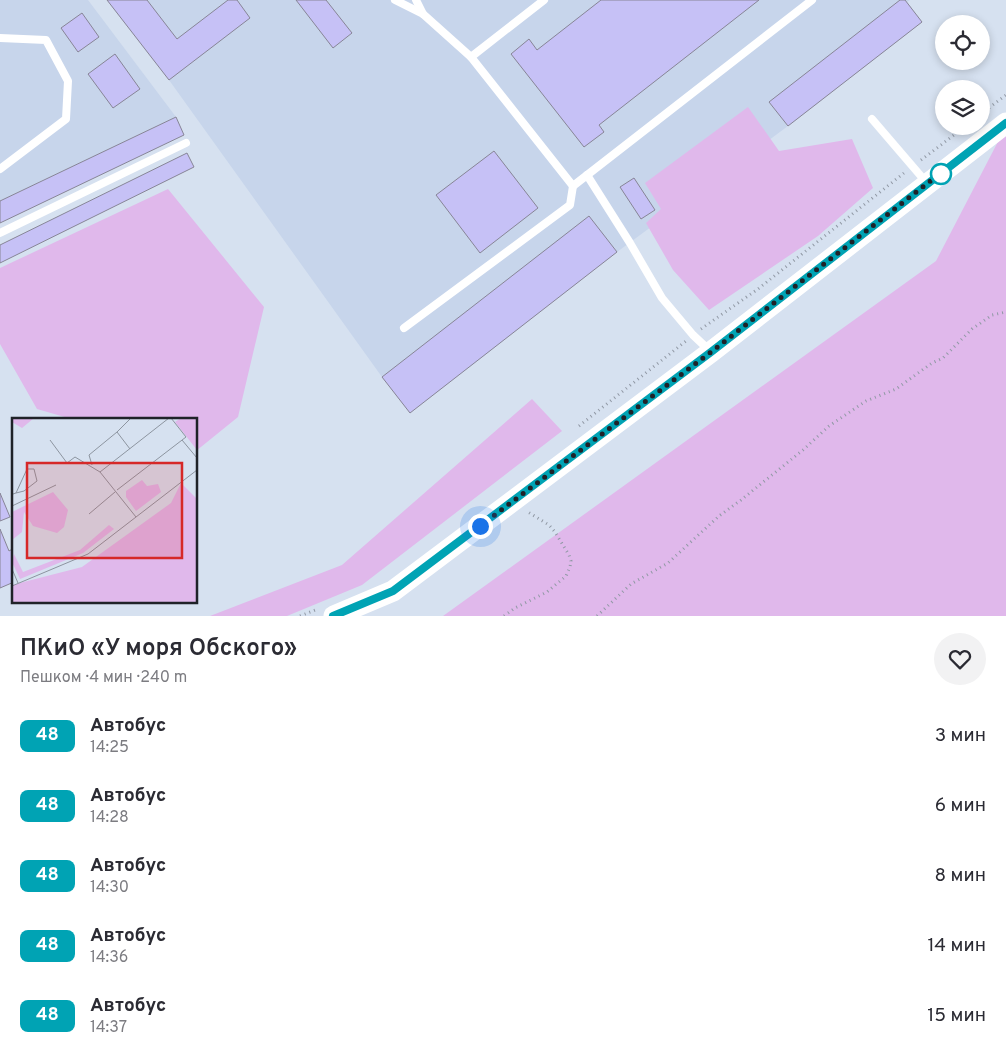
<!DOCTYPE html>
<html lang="ru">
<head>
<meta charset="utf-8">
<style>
	:root { --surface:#fff; --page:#f2f2f3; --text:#2b2b33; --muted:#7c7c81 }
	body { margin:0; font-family:Overpass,sans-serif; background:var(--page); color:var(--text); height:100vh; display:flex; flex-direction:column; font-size:19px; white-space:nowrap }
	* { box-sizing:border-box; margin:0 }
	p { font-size:16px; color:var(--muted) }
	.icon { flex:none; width:28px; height:28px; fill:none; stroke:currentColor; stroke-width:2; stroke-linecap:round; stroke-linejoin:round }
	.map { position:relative; height:616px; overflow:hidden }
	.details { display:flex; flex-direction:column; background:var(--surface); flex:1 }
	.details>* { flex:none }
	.badge { padding:0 10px; border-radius:8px; font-size:18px; line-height:32px }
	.controls { position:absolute; left:935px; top:15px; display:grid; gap:10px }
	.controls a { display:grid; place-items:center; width:55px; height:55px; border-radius:50%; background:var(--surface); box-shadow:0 2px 8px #0003; font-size:25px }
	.you { position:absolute; width:25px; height:25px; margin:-12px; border:4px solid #fff; border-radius:50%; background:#1a73e8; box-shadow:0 0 0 8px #1a73e833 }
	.map>.badge { position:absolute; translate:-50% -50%; box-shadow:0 0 0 2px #fff }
	.round { display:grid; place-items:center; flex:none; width:52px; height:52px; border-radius:26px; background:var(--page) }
	.overview { display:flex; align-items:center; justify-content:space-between; height:85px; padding:0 20px }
	h1 { font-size:24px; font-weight:600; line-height:38px }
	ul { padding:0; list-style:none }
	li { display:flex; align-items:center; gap:15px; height:70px; padding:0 20px }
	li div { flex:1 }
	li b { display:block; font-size:19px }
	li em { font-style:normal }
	li .badge { min-width:55px; font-weight:700; text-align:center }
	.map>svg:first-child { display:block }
</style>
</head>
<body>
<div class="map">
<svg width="1006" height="616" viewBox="0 0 1006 616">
	<rect width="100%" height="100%" fill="#d6e1f0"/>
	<!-- built -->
	<g fill="#c7d5eb">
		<path d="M 0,0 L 88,0 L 176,117 L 0,201 Z"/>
		<path d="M 107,0 L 910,0 L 907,2 L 922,22 L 788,126 L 617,252 L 410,413 L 382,377 L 169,80 Z"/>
	</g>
	<!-- green -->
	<g fill="#e0b8eb">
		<path d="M 748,107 L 779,151 L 852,139 L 873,188 L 818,236 L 709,310 L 673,270 L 646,223 L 661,209 L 645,183 Z"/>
		<path d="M 1003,132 L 1006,135 L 1006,616 L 443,616 L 936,261 Z"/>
		<path d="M 168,189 L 264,307 L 238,417 L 196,451 L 196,420 L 75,420 L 37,409 L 0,344 L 0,268 Z"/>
		<path d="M 532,399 L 562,431 L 362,585 L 287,616 L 210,616 L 342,565 Z"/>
	</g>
	<!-- building -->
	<g fill="#c6c1f6" stroke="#878596">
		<path d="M 107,0 L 147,0 L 177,39 L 228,0 L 237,0 L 250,18 L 169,80 Z"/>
		<path d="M 296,0 L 326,0 L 352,33 L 333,48 Z"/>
		<path d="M 601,0 L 759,0 L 599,125 L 604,132 L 584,147 L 511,54 L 529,39 L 537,50 Z"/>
		<path d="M 900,0 L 905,0 L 922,22 L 788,126 L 769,102 Z"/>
		<path d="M 82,13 L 99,37 L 78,52 L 61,28 Z"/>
		<path d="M 115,54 L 140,89 L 113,108 L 88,74 Z"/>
		<path d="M 176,117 L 184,135 L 0,223 L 0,201 Z"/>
		<path d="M 494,151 L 538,208 L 480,253 L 436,195 Z"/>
		<path d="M 187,153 L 194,167 L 0,263 L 0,245 Z"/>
		<path d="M 634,178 L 655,210 L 641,219 L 620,187 Z"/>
		<path d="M 589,216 L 617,252 L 410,413 L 382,377 Z"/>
		<path d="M 0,493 L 10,517 L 0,521 Z"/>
		<path d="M 0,529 L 9,551 L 14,548 L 14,582 L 0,588 Z"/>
	</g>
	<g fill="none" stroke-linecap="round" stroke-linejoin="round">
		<!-- path -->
		<g stroke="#9199a5" stroke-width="3" stroke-dasharray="1 4" stroke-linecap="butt">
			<path d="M 981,114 L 1006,95"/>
			<path d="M 921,160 L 966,126"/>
			<path d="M 701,329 L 758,289 L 904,173"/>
			<path d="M 579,426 L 686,341"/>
			<path d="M 300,616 L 318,609"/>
			<path d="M 504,616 L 515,608 L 547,592 L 566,576 L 570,567 L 571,561 L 569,555 L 555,532 L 549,525 L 528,512"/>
			<path d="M 597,616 L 631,584 L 668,563 L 719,516 L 741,500 L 803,450 L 829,426 L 866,401 L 896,389 L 932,363 L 943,358 L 972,329 L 992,315 L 1006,312"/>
		</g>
		<!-- service -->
		<g stroke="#fff" stroke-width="8">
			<path d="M 395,0 L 423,14 L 471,57"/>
			<path d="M 416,0 L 423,14"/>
			<path d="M 544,0 L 471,57 L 573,186 L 812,0"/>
			<path d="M 0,38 L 46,40 L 68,81 L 66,119 L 0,169"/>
			<path d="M 872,119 L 926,182"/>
			<path d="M 587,175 L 630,243 L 662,298 L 693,335 L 710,351"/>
			<path d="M 0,233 L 186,143"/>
			<path d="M 404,328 L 570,205 L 573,186"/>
		</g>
		<!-- secondary -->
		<path stroke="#fff" stroke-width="21" d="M 334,616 L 393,591 L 711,352 L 1006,123"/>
	</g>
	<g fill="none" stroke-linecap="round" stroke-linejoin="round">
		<defs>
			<path id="line" d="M 333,616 L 393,591 L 711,352 L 1006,123"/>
		</defs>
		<!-- line casing -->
		<use href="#line" stroke="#fff" stroke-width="11"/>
		<!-- line -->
		<use href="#line" stroke="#00a3b4" stroke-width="8"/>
		<!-- walk -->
		<path stroke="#1f2228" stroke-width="5" stroke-dasharray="0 9" d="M 480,526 L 711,352 L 942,172 L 941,174"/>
	</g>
	<!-- markers -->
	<circle fill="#fff" stroke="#00a3b4" stroke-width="2.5" cx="941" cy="174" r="10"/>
	<!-- overview -->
	<g transform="translate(12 418)">
		<rect width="185" height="185" fill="#d6e1f0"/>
		<path d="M 0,0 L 22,0 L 10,10 L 0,4 ZM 169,0 L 185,0 L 185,32 L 163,4 ZM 130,62 L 135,68 L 146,66 L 149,74 L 124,93 L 114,79 L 114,73 ZM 169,65 L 185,81 L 185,185 L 0,185 L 0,167 L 70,149 L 159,85 ZM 41,74 L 56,92 L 52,109 L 45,115 L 21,108 L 12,94 L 10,114 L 0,122 L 0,94 ZM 97,107 L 102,111 L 71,135 L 8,161 L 0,144 L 2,136 L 11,154 L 68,132 Z" fill="#e0b8eb"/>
		<path fill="none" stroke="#8d95a0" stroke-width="1" d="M 105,14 L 119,0M 38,22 L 55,45 L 63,39 L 88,54M 170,22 L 185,40M 80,47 L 77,37 L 105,14 L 118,31M 105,72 L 174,19 L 159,0M 0,76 L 1,76 L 4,75 L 12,73 L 25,63 L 22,51 L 15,51 L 4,75M 0,88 L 44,67M 77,96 L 103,74M 124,99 L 88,54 L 157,0M 0,151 L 6,165M 0,168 L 76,136 L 185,52"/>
		<path fill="#d62828" fill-opacity="0.15" stroke="#d62828" stroke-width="2.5" d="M 15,45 L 170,45 L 170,140 L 15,140 Z"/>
		<rect width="185" height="185" fill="none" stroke="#1f2228" stroke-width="2.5"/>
	</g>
</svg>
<div class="controls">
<a><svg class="icon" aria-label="locate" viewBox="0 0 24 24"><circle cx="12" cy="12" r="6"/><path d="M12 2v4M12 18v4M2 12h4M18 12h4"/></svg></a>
<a><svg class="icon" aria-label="layers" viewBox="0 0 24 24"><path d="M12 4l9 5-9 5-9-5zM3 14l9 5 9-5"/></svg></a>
</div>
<div class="you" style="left:480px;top:526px"></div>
</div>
<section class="details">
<div class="overview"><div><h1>ПКиО «У моря Обского»</h1><p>Пешком · 4 мин · 240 m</p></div><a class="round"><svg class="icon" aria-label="heart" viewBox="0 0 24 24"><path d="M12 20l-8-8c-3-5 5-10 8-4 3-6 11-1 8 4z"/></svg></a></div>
<ul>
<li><span class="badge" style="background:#00a3b4;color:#fff">48</span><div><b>Автобус</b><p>14:25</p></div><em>3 мин</em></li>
<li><span class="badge" style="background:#00a3b4;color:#fff">48</span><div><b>Автобус</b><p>14:28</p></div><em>6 мин</em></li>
<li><span class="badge" style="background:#00a3b4;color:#fff">48</span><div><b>Автобус</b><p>14:30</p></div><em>8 мин</em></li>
<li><span class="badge" style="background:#00a3b4;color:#fff">48</span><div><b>Автобус</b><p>14:36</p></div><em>14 мин</em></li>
<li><span class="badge" style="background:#00a3b4;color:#fff">48</span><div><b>Автобус</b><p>14:37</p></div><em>15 мин</em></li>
</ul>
</section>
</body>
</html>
